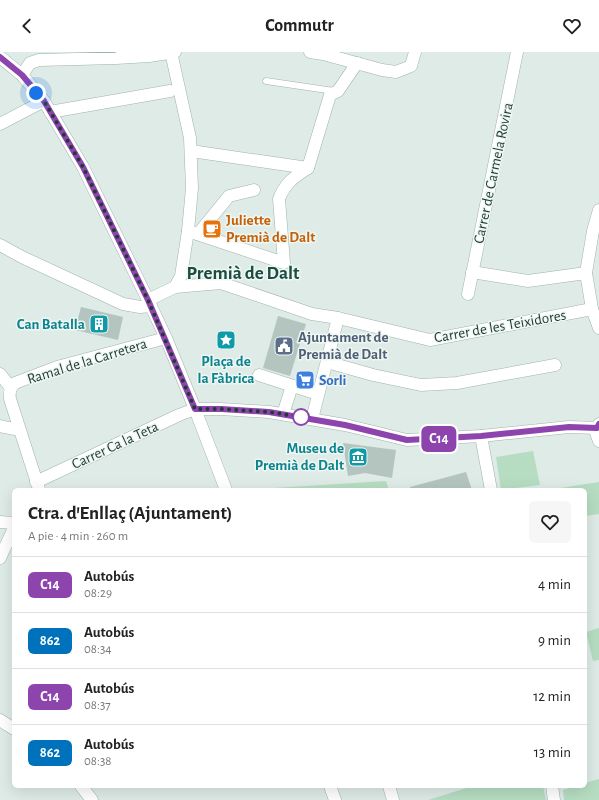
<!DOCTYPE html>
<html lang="es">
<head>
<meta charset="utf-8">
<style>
	:root { --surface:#fff; --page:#f6f6f6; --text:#222; --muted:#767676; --line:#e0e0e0 }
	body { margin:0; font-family:"Alegreya Sans",sans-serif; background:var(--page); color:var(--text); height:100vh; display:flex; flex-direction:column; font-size:15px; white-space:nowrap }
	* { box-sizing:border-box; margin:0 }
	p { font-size:13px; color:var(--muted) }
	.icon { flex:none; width:22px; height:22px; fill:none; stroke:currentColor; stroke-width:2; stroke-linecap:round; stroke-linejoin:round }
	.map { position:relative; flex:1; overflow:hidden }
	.panel { position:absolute; left:12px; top:436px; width:575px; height:300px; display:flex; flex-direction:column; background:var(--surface); border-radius:6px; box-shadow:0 4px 16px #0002 }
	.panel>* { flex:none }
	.badge { padding:0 8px; border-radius:6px; font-size:14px; line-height:26px }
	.you { position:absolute; width:20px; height:20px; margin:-10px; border:3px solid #fff; border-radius:50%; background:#1a73e8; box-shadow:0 0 0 6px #1a73e833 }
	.map>.badge { position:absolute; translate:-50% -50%; box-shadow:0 0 0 2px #fff }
	.round { display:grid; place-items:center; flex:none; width:42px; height:42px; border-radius:6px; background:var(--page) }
	.summary { display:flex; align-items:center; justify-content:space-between; height:68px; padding:0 16px }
	h1 { font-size:19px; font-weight:600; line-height:30px }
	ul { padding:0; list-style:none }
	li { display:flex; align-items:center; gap:12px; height:56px; padding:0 16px; border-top:1px solid var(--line) }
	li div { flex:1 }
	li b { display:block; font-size:15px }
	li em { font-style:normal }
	li .badge { min-width:44px; font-weight:700; text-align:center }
	header { display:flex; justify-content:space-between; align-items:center; height:52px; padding:0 16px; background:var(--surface); font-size:18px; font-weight:600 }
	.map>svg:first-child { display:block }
</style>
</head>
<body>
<header><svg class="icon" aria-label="back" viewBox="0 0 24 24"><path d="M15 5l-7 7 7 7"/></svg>Commutr<svg class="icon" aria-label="heart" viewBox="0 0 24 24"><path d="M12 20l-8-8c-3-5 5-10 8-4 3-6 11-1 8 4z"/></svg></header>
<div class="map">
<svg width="599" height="748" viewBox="0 0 599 748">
	<rect width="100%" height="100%" fill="#deebe6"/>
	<!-- green -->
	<g fill="#b6ddc2">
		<path d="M 533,399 L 540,433 L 501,438 L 496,405 Z"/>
		<path d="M 386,429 L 389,438 L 240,438 Z"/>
		<path d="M 599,430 L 599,462 L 585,464 L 585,438 L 554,438 L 554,437 Z"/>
		<path d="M 599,576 L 599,608 L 593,609 L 586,580 Z"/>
		<path d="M 599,727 L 599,748 L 564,748 L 563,738 L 576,734 L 585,734 L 585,731 Z"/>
		<path d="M 473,734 L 543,734 L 546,748 L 428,748 Z"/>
	</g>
	<!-- building -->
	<g fill="#b4c5bf">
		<path d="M 81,255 L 123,265 L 118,288 L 75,278 Z"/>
		<path d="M 278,264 L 306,272 L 290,324 L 263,316 Z"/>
		<path d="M 343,391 L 396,398 L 392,426 L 365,421 L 348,424 Z"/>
		<path d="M 466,420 L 472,438 L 410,438 L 410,435 Z"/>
	</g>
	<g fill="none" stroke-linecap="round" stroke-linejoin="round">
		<defs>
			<path id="lane" d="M 266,29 L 334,39"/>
			<g id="street">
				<path d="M 310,0 L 323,2 L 382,18 L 396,20 L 411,14 L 415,0"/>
				<path d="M 0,5 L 22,23 L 44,49 L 83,115 L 148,248 L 166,286 L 195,357 L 226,438"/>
				<path d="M 22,23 L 30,11 L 39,8 L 116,6 L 149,4 L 175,0"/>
				<path d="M 50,60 L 170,39"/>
				<path d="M 0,72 L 44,49"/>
				<path d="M 191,99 L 308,116"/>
				<path d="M 599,158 L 593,179 L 586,221 L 592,257 L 599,276"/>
				<path d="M 188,179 L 284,211 L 279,147 C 285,131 294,125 308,116 L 330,43 L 338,39 L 357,11"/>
				<path d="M 198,182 L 229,144 L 254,138"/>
				<path d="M 0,193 L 22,205 L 123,252 L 140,255 L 151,254"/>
				<path d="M 472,220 L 528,229 L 586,221"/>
				<path d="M 175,235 L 221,231 L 312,262 L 338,266 L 430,288 L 592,257"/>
				<path d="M 468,242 L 517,0"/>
				<path d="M 148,248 L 175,235 L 181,224 L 188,179 L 192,136 L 190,86 L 171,0"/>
				<path d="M 327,310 L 373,323 L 421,333 L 457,331 L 555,313"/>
				<path d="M 0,322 L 11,336"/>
				<path d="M 259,323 L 318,342"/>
				<path d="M 283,362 L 292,334"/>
				<path d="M 312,367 L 338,266"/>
				<path d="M 0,374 L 19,378"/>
				<path d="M 481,384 L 491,438"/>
				<path d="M 36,430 L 179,363 L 195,357 L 221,357 L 269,360 L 345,373 L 407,388 L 481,384 L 569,375 L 597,376"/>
				<path d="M 39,437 L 10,347 C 9,340 10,336 15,331 L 57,315 L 166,286"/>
				<path d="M 0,470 L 14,471"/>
				<path d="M 0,506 L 14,476"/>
				<path d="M 0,668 L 14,677"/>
				<path d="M 81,734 L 92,748"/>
				<path d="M 330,734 L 335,748"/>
				<path d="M 389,734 L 393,748"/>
				<path d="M 552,734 L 554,748"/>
			</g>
			<path id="secondary" d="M 599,372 L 596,381 L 599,389"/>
		</defs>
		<!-- lane casing -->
		<use href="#lane" stroke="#a1b3ad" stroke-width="7"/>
		<!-- street casing -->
		<use href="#street" stroke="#a1b3ad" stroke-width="13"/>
		<!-- secondary casing -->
		<use href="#secondary" stroke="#9db7ae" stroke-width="13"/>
		<!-- lane -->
		<use href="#lane" stroke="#fff" stroke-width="6"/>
		<!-- street -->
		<use href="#street" stroke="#fff" stroke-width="12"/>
		<!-- secondary -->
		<use href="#secondary" stroke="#fff" stroke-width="12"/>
	</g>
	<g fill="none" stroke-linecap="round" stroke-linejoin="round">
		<defs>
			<path id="line" d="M 0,5 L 22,23 L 44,49 L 83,115 L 148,248 L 195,357 L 221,357 L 269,360 L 345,373 L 407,388 L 481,384 L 569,375 L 597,376 L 599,372"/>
		</defs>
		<!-- line casing -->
		<use href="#line" stroke="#fff" stroke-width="9"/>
		<!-- line -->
		<use href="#line" stroke="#8e44ad" stroke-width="6"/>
		<!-- walk -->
		<path stroke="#1f3b34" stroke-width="4" stroke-dasharray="0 7.2" d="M 36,41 L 44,49 L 83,115 L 148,248 L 195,357 L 221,357 L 269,360 L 301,365"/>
	</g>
	<!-- icons -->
	<defs>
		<symbol id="cafe-square" viewBox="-11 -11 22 22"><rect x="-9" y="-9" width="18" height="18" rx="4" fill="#e8710a" stroke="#eff7f3"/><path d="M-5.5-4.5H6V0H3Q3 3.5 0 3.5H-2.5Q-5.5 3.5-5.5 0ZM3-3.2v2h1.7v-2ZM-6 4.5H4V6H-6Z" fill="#fff"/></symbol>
		<symbol id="building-square" viewBox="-11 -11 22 22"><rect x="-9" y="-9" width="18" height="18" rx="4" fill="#0f9aa8" stroke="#eff7f3"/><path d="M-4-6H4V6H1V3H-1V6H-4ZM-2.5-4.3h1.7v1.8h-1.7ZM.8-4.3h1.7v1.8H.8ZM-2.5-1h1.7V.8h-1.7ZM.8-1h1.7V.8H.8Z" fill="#fff"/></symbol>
		<symbol id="sight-square" viewBox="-11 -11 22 22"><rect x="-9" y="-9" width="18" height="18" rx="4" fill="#0f9aa8" stroke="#eff7f3"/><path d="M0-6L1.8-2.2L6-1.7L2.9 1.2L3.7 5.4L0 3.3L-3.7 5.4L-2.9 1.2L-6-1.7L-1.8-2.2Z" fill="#fff"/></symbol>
		<symbol id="civic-square" viewBox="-11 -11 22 22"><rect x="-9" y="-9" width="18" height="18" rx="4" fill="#5c6f8a" stroke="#eff7f3"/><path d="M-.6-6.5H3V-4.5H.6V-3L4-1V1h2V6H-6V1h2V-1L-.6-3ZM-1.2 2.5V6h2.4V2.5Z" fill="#fff"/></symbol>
		<symbol id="supermarket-square" viewBox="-11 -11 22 22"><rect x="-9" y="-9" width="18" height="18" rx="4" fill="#3f7fe0" stroke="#eff7f3"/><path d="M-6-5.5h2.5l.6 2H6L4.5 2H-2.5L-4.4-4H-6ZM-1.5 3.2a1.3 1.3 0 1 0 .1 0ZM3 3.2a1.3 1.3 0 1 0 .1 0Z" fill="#fff"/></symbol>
		<symbol id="museum-square" viewBox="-11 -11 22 22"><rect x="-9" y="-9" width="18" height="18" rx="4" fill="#0f9aa8" stroke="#eff7f3"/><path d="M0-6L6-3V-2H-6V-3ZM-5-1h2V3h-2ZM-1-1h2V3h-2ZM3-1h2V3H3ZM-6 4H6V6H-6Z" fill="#fff"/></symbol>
	</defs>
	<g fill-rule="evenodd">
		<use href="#cafe-square" x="201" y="166" width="22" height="22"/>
		<use href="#building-square" x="88" y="261" width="22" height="22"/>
		<use href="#sight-square" x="215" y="277" width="22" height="22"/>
		<use href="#civic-square" x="273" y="283" width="22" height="22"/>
		<use href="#supermarket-square" x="294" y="317" width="22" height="22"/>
		<use href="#museum-square" x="347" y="394" width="22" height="22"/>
	</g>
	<!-- markers -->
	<circle fill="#fff" stroke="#8e44ad" stroke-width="2" cx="301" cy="365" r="8"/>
	<g text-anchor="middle" stroke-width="3" stroke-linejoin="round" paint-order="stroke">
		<!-- street labels -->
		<g font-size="15" fill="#1f3b34" stroke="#eff7f3">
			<text transform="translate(493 121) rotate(-78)" y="5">Carrer de Carmela Rovira</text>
			<text transform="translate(500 274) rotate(-10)" y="5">Carrer de les Teixidores</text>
			<text transform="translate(87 309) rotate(-17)" y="5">Ramal de la Carretera</text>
			<text transform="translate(115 393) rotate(-25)" y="5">Carrer Ca la Teta</text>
		</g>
		<!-- food labels -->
		<g font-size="15" font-weight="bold" fill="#c56008" stroke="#eff7f3" text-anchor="start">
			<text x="226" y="173">Juliette<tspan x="226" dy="17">Premià de Dalt</tspan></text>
		</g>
		<!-- culture labels -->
		<g font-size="15" font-weight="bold" fill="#0d838f" stroke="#eff7f3" text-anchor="end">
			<text x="85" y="277">Can Batalla</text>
			<text x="226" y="314" text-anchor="middle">Plaça de<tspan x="226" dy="17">la Fàbrica</tspan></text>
			<text x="344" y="401">Museu de<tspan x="344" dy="17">Premià de Dalt</tspan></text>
		</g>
		<!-- service labels -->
		<g font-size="15" font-weight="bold" fill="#4e5e75" stroke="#eff7f3" text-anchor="start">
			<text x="298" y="290">Ajuntament de<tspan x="298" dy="17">Premià de Dalt</tspan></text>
		</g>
		<!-- shop labels -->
		<g font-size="15" font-weight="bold" fill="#366cbe" stroke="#eff7f3" text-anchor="start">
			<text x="319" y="333">Sorli</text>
		</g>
		<!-- district labels -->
		<g font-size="19" font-weight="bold" fill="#1b4d43" stroke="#eff7f3">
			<text x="243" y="227">Premià de Dalt</text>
		</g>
	</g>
</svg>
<div class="you" style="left:36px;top:41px"></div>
<b class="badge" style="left:439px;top:387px;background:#8e44ad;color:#fff">C14</b>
<section class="panel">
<div class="summary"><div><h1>Ctra. d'Enllaç (Ajuntament)</h1><p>A pie · 4 min · 260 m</p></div><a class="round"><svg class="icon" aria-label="heart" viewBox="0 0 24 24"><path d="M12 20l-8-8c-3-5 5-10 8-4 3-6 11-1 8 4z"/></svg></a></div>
<ul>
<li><span class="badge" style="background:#8e44ad;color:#fff">C14</span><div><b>Autobús</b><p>08:29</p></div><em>4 min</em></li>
<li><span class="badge" style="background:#0072bc;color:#fff">862</span><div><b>Autobús</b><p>08:34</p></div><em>9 min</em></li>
<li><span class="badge" style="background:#8e44ad;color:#fff">C14</span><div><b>Autobús</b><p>08:37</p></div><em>12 min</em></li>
<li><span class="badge" style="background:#0072bc;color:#fff">862</span><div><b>Autobús</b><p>08:38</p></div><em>13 min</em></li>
</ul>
</section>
</div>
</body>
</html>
